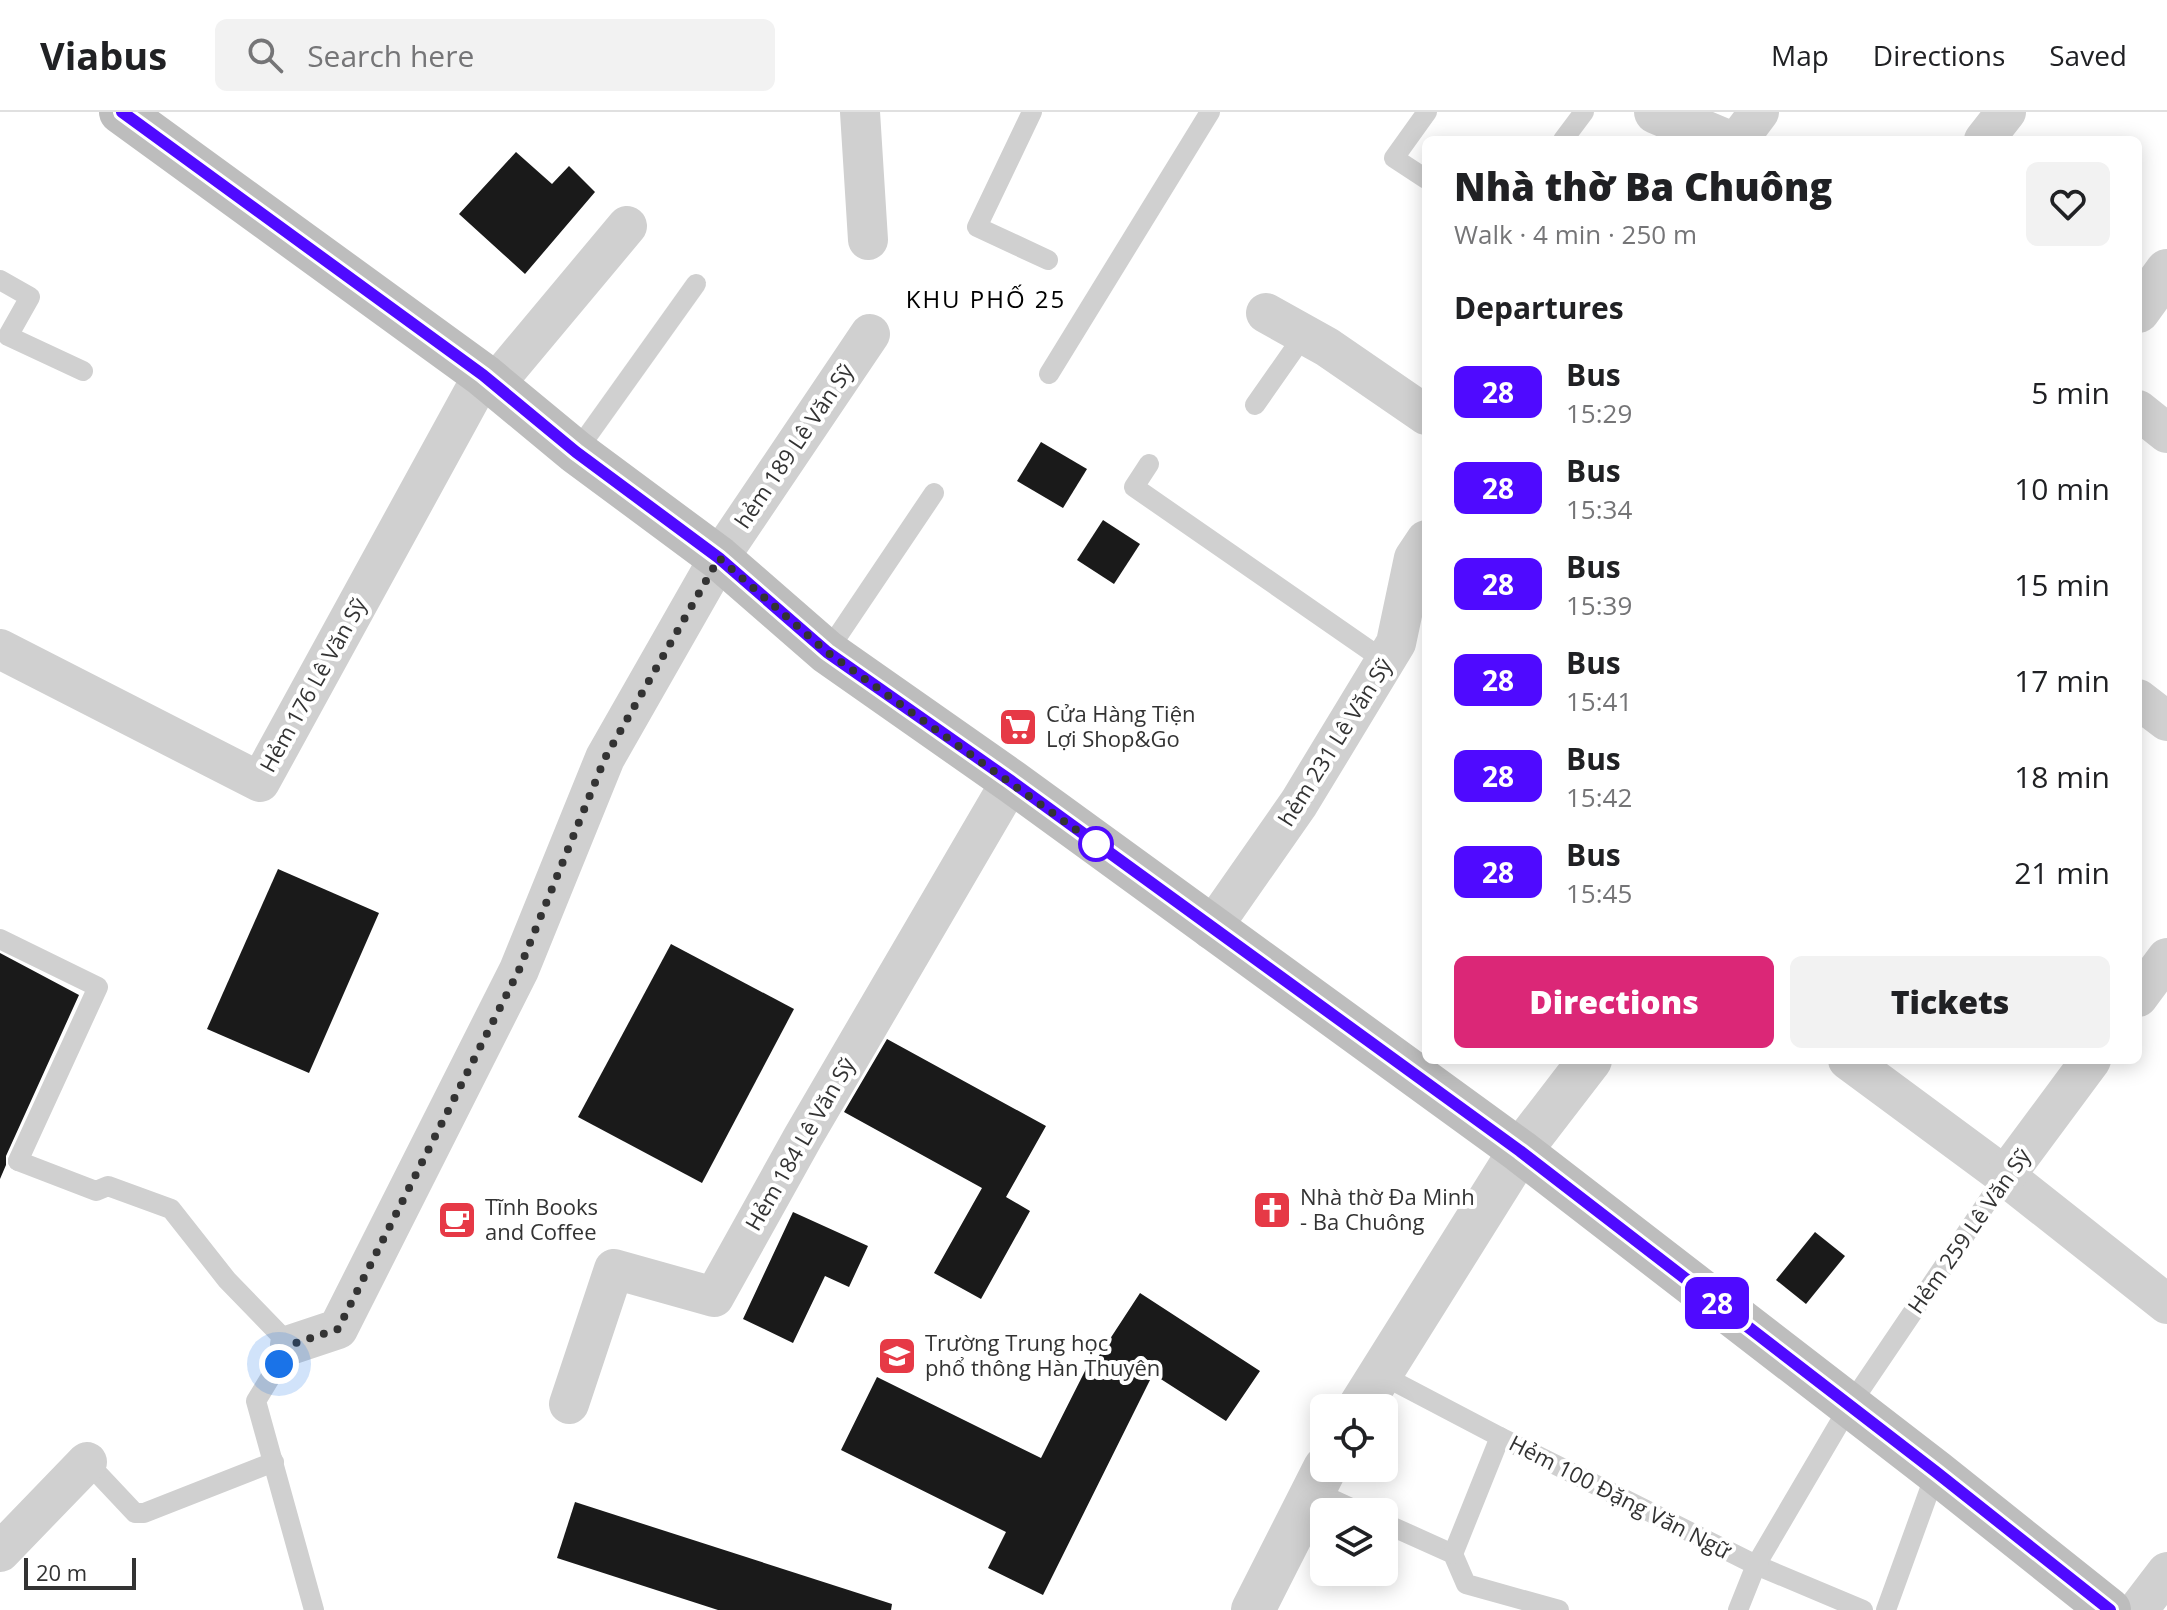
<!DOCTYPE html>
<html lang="en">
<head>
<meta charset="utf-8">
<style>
	:root { --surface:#fff; --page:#f2f2f2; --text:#202124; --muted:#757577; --line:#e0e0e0; --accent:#db2777 }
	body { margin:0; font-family:"Open Sans",sans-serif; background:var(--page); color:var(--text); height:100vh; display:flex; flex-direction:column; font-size:30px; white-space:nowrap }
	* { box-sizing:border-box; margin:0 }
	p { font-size:26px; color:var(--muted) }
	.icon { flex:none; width:44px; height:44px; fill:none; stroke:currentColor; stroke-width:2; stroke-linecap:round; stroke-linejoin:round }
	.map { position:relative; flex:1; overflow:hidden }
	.details { position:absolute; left:1422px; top:24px; width:720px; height:928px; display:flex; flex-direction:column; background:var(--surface); border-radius:12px; box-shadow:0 4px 20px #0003 }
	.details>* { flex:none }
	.badge { padding:0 16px; border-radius:12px; font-size:28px; line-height:52px }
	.fabs { position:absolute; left:1310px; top:1282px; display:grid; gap:16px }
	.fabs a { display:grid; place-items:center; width:88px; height:88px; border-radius:12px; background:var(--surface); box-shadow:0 4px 20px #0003; font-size:40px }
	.scale { position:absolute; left:24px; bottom:20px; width:112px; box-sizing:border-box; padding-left:8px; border:4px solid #333; border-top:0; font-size:22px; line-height:28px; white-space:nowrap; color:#333; -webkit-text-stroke:6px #fff; paint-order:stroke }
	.you { position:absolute; width:40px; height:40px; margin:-20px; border:6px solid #fff; border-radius:50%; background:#1a73e8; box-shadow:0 0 0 12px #1a73e833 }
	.map>.badge { position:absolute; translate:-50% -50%; box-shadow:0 0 0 4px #fff }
	h2 { padding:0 32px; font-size:30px; line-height:72px }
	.round { display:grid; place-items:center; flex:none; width:84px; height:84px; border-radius:12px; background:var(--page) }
	.head { display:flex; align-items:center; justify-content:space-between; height:136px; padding:0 32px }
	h1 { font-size:38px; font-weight:800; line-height:60px }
	.primary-button { display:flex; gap:16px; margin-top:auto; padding:16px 32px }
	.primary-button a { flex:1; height:92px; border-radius:12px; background:var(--accent); color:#fff; font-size:32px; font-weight:800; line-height:92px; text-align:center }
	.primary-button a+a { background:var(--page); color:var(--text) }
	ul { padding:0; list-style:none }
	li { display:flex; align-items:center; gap:24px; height:96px; padding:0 32px }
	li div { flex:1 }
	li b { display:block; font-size:30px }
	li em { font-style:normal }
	li .badge { min-width:88px; font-weight:700; text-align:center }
	header { display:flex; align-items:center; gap:48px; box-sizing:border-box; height:112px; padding:0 40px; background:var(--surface); border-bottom:2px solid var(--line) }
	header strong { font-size:38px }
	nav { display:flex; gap:44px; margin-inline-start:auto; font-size:28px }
	.search { width:560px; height:72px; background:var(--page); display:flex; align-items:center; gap:20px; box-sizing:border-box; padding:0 28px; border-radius:12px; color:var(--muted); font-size:30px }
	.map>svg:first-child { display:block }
</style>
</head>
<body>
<header>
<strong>Viabus</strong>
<div class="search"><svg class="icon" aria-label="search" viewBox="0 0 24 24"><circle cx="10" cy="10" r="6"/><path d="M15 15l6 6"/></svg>Search here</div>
<nav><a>Map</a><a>Directions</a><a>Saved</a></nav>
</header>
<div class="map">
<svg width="2167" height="1498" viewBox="0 0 2167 1498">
	<rect width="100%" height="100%" fill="#fff"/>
	<!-- building -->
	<g fill="#1a1a1a">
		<path d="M 516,40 L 552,72 L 569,54 L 595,80 L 525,162 L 459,102 Z"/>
		<path d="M 1041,330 L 1087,357 L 1063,396 L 1017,369 Z"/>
		<path d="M 1103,408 L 1140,432 L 1114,472 L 1077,448 Z"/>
		<path d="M 278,757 L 379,801 L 309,961 L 207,917 Z"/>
		<path d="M 671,832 L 794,897 L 702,1071 L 578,1005 Z"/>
		<path d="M 0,841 L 79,883 L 6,1044 L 6,1053 L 0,1067 Z"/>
		<path d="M 887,927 L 1046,1014 L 1006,1085 L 1030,1099 L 981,1187 L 934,1161 L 982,1076 L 844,1000 Z"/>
		<path d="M 793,1100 L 868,1134 L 849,1175 L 825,1164 L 793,1231 L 743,1207 Z"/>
		<path d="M 1815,1120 L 1845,1144 L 1806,1192 L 1776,1168 Z"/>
		<path d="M 1140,1181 L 1260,1259 L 1226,1309 L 1153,1262 L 1043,1483 L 988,1456 L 1006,1420 L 841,1338 L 877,1265 L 1041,1346 L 1086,1257 L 1089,1259 Z"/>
		<path d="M 575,1390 L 892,1492 L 891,1498 L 718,1498 L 557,1446 Z"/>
	</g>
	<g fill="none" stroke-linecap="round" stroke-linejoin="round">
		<!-- service -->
		<g stroke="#d0d0d0" stroke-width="20">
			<path d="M 1032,0 L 977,115 L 1048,148"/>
			<path d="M 1563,28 L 1584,0"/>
			<path d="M 1426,67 L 1394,46 L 1427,0"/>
			<path d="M 0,168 L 30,185 L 8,224 L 83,259"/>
			<path d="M 1049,262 L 1210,0"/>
			<path d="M 1255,293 L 1304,223"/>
			<path d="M 576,340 L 696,172"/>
			<path d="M 1149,352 L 1134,375 L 1385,549"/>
			<path d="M 827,540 L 934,381"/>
			<path d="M 0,827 L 98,875 L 18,1049"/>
			<path d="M 18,1049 L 96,1079 L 108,1074 L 171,1097 L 227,1168 L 290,1233 L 256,1289 L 314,1498"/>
			<path d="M 1380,1262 L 1500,1325 L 1756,1453 L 1863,1498"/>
			<path d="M 87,1350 L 135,1401 L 144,1401 L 274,1350"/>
			<path d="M 1314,1379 L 1360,1400"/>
			<path d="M 1384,1411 L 1453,1442 L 1466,1472 L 1559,1498"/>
			<path d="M 1453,1442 L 1500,1325"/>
			<path d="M 1738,1498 L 1756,1453 L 1850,1293 L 2005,1064"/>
			<path d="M 1886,1498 L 1936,1360"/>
		</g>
		<!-- minor -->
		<g stroke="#d0d0d0" stroke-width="40">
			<path d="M 860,0 L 868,128"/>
			<path d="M 1738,28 L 1759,0"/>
			<path d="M 1984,28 L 2006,0"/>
			<path d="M 1266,201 L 1327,235 L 1426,303"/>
			<path d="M 495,272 L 627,114"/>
			<path d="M 2138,298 L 2167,321"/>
			<path d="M 0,537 L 260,670 L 483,263"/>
			<path d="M 2138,587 L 2167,609"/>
			<path d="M 1211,817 L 1299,691 L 1396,531 L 1414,446 L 1426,428"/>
			<path d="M 2138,885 L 2167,846"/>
			<path d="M 1848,948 L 2005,1064 L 2167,1192"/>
			<path d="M 2005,1064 L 2091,948"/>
			<path d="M 290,1233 L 338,1217 L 519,858 L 605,646 L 719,446 L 870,222"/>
			<path d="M 569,1292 L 614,1157 L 714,1185 L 803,1025 L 1011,669"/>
			<path d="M 0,1440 L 87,1350"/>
			<path d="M 2138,1498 L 2167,1460"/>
		</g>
		<!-- tertiary -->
		<g stroke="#d0d0d0" stroke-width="44">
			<path d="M 1656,0 L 1723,28"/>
			<path d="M 2138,199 L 2167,159"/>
			<path d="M 1359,1296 L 1520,1039 L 1590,948"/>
			<path d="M 1253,1498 L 1325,1356"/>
		</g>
		<!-- secondary -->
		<path stroke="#bdbdbd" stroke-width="44" d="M 121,0 L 483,263 L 576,340 L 719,446 L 827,540 L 1011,669 L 1520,1039 L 1936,1360 L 2109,1498"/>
	</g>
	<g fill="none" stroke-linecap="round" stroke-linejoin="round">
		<defs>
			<path id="line" d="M 122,0 L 483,263 L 576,340 L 719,446 L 827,540 L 1011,669 L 1520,1039 L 1936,1360 L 2110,1498"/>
		</defs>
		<!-- line casing -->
		<use href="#line" stroke="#fff" stroke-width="18"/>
		<!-- line -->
		<use href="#line" stroke="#4f0aff" stroke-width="12"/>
		<!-- walk -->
		<path stroke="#333" stroke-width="8" stroke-dasharray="0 14.4" d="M 279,1252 L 290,1233 L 338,1217 L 519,858 L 605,646 L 719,446 L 827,540 L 1096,732"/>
	</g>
	<!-- icons -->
	<defs>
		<symbol id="supermarket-square" viewBox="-11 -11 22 22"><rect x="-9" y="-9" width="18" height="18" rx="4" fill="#e63946" stroke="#fff"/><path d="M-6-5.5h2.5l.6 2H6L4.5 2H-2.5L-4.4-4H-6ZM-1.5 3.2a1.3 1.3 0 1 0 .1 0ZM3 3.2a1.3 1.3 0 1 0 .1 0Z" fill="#fff"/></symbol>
		<symbol id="church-square" viewBox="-11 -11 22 22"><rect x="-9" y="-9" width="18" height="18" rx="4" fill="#e63946" stroke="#fff"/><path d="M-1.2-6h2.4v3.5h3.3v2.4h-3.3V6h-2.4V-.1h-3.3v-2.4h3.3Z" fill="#fff"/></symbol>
		<symbol id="cafe-square" viewBox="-11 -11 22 22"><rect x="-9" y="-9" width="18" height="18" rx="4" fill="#e63946" stroke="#fff"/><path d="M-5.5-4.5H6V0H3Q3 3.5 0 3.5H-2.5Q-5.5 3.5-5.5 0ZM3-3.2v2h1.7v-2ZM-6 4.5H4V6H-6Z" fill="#fff"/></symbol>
		<symbol id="school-square" viewBox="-11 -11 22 22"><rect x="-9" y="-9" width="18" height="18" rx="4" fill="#e63946" stroke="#fff"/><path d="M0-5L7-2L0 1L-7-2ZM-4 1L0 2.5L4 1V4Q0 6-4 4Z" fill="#fff"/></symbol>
	</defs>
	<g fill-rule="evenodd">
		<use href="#supermarket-square" x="996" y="593" width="44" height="44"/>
		<use href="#church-square" x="1250" y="1076" width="44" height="44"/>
		<use href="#cafe-square" x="435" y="1086" width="44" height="44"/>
		<use href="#school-square" x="875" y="1222" width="44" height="44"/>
	</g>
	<!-- markers -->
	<circle fill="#fff" stroke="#4f0aff" stroke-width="4" cx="1096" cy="732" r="16"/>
	<g text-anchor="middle" stroke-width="8" stroke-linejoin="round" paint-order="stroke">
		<!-- street labels -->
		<g font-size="22" fill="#333" stroke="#fff">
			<text transform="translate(794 334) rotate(-56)" y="8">hẻm 189 Lê Văn Sỹ</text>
			<text transform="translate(313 573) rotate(-61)" y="8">Hẻm 176 Lê Văn Sỹ</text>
			<text transform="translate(1335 630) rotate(-58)" y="8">hẻm 231 Lê Văn Sỹ</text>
			<text transform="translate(800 1032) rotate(-60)" y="8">Hẻm 184 Lê Văn Sỹ</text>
			<text transform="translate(1969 1119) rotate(-55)" y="8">Hẻm 259 Lê Văn Sỹ</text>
			<text transform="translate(1620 1385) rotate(27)" y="8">Hẻm 100 Đặng Văn Ngữ</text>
		</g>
		<!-- poi labels -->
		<g font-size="22" fill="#333" stroke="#fff" text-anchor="start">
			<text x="1046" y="610">Cửa Hàng Tiện<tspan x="1046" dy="25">Lợi Shop&amp;Go</tspan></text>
			<text x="1300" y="1093">Nhà thờ Đa Minh<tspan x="1300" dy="25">- Ba Chuông</tspan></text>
			<text x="485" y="1103">Tĩnh Books<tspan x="485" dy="25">and Coffee</tspan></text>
			<text x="925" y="1239">Trường Trung học<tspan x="925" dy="25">phổ thông Hàn Thuyên</tspan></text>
		</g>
		<!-- neighbourhood labels -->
		<g font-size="24" letter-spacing="2" fill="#000" stroke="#fff">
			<text x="986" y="196">KHU PHỐ 25</text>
		</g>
	</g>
</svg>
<div class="fabs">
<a><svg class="icon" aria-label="locate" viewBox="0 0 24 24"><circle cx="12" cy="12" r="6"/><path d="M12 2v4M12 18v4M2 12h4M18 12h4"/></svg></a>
<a><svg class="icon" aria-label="layers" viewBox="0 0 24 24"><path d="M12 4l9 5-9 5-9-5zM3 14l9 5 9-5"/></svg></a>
</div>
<div class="scale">20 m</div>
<div class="you" style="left:279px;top:1252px"></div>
<b class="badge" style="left:1717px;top:1191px;background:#4f0aff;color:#fff">28</b>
<section class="details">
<div class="head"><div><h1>Nhà thờ Ba Chuông</h1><p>Walk · 4 min · 250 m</p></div><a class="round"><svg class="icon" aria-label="heart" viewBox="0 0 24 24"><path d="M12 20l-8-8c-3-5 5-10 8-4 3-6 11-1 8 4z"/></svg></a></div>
<h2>Departures</h2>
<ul>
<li><span class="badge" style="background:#4f0aff;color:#fff">28</span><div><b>Bus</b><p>15:29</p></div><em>5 min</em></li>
<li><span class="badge" style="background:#4f0aff;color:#fff">28</span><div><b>Bus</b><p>15:34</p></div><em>10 min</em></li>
<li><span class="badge" style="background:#4f0aff;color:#fff">28</span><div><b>Bus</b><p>15:39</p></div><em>15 min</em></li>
<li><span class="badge" style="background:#4f0aff;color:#fff">28</span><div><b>Bus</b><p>15:41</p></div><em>17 min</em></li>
<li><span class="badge" style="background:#4f0aff;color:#fff">28</span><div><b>Bus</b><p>15:42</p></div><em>18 min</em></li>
<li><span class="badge" style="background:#4f0aff;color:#fff">28</span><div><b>Bus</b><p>15:45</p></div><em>21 min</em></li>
</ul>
<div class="primary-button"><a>Directions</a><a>Tickets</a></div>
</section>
</div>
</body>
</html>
